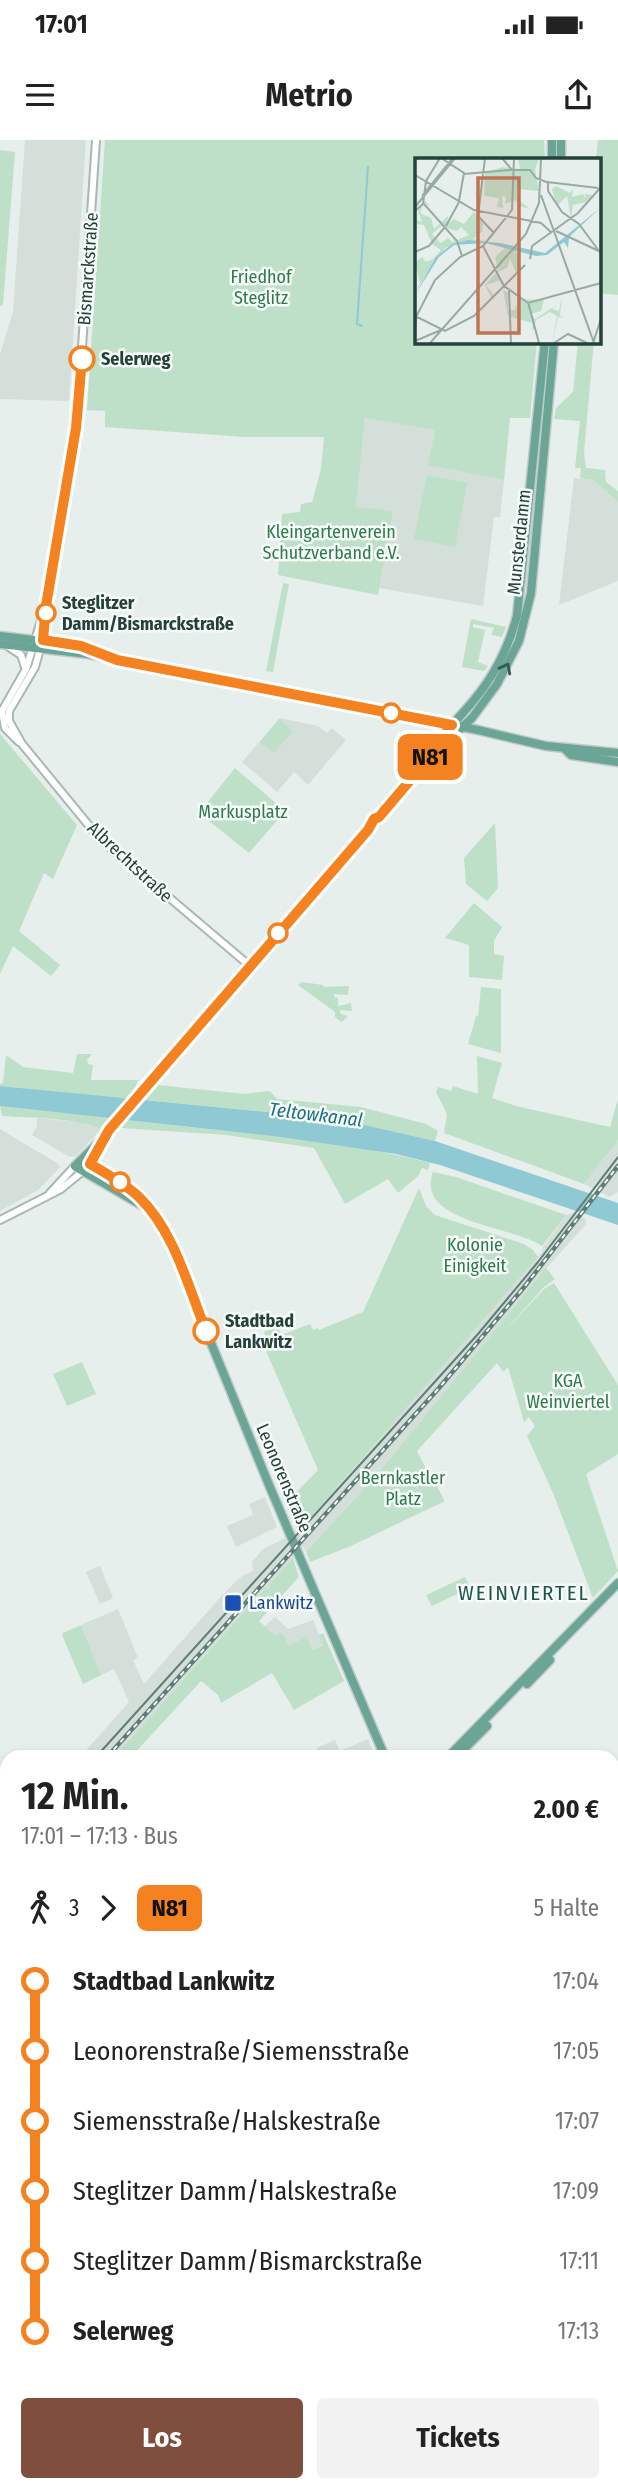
<!DOCTYPE html>
<html lang="de">
<head>
<meta charset="utf-8">
<style>
	:root { --surface:#fff; --page:#f2f2f2; --text:#222; --muted:#767676; --accent:#804e3d }
	body { margin:0; font-family:"Fira Sans Condensed",sans-serif; background:var(--page); color:var(--text); height:100vh; display:flex; flex-direction:column; font-size:26px; white-space:nowrap }
	* { box-sizing:border-box; margin:0 }
	p { font-size:23px; color:var(--muted) }
	.icon { flex:none; width:38px; height:38px; fill:none; stroke:currentColor; stroke-width:2; stroke-linecap:round; stroke-linejoin:round }
	.map { position:relative; flex:1; overflow:hidden }
	.panel { position:absolute; left:0px; top:1610px; width:620px; height:742px; display:flex; flex-direction:column; background:var(--surface); border-radius:21px 21px 0 0; box-shadow:0 4px 10px #0003 }
	.panel>* { flex:none }
	.badge { padding:0 14px; border-radius:10px; font-size:24px; line-height:46px }
	.map>.badge { position:absolute; translate:-50% -50%; box-shadow:0 0 0 4px #fff }
	.legs { display:flex; align-items:center; gap:10px; height:77px; padding:0 21px; font-size:23px }
	.legs p { margin-inline-start:auto }
	.headline { display:flex; align-items:center; justify-content:space-between; height:119px; padding:0 21px }
	h1 { font-size:38px; font-weight:700; line-height:52px }
	.cta { display:flex; gap:14px; margin-top:auto; padding:14px 21px }
	.cta a { flex:1; height:80px; border-radius:7px; background:var(--accent); color:#fff; font-size:28px; font-weight:700; line-height:80px; text-align:center }
	.cta a+a { background:var(--page); color:var(--text) }
	ul { padding:0 21px; list-style:none }
	li { display:flex; align-items:center; gap:24px; height:70px; font-size:26px }
	li i { display:grid; place-items:center; width:10px; height:100%; margin:0 9px; background:currentColor }
	li i::after { content:''; width:18px; height:18px; margin:-9px; border:5px solid; border-radius:50%; background:var(--surface) }
	li p { margin-inline-start:auto }
	li:first-child i { background:linear-gradient(#0000 50%,currentColor 0) }
	li:last-child i { background:linear-gradient(currentColor 50%,#0000 0) }
	.status { display:flex; justify-content:space-between; align-items:center; height:49px; padding:0 35px; background:var(--surface); direction:ltr }
	.status svg { height:19px; fill:currentColor }
	header { display:flex; justify-content:space-between; align-items:center; height:91px; padding:0 21px; background:var(--surface); font-size:32px; font-weight:700 }
	.map>svg:first-child { display:block }
</style>
</head>
<body>
<div class="status"><b>17:01</b><svg viewBox="0 0 49 12"><path d="M0 12V9h3v3zM5 12V6h3v6zM10 12V3h3v9zM15 12V0h3v12zM26 1h20v11H26zM47 4h2v5h-2z"/></svg></div>
<header><svg class="icon" aria-label="menu" viewBox="0 0 24 24"><path d="M4 6h16M4 12h16M4 18h16"/></svg>Metrio<svg class="icon" aria-label="share" viewBox="0 0 24 24"><path d="M12 15V3M7 8l5-5 5 5M5 13v7h14v-7"/></svg></header>
<div class="map">
<svg width="618" height="2352" viewBox="0 0 618 2352">
	<rect width="100%" height="100%" fill="#e6efeb"/>
	<!-- built -->
	<g fill="#d4dfda">
		<path d="M 25,0 L 86,0 L 69,261 L 0,259 L 0,214 L 13,172 Z"/>
		<path d="M 365,277 L 435,290 L 429,325 L 504,340 L 500,377 L 494,377 L 483,466 L 379,448 L 393,371 L 356,368 Z"/>
		<path d="M 574,338 L 594,340 L 618,362 L 618,441 L 559,465 Z"/>
		<path d="M 280,578 L 318,586 L 327,593 L 332,588 L 346,600 L 308,645 L 294,632 L 277,652 L 242,622 Z"/>
		<path d="M 37,978 L 78,982 L 101,989 L 76,1016 L 70,1017 L 32,995 L 37,986 Z"/>
		<path d="M 0,989 L 57,1023 L 60,1027 L 38,1050 L 0,1071 Z"/>
		<path d="M 618,1000 L 618,1052 L 609,1057 L 584,1044 Z"/>
		<path d="M 573,1073 L 585,1078 L 586,1084 L 545,1130 L 379,1332 L 306,1412 L 303,1407 L 293,1418 L 291,1424 L 126,1617 L 80,1617 L 129,1562 L 114,1529 L 101,1535 L 81,1485 L 118,1469 L 138,1518 L 133,1520 L 144,1544 L 223,1454 L 242,1436 L 253,1431 L 252,1422 L 263,1409 L 285,1398 L 287,1403 L 298,1392 L 542,1112 L 543,1107 L 566,1075 Z"/>
		<path d="M 265,1357 L 277,1387 L 236,1407 L 227,1386 L 253,1375 L 249,1364 Z"/>
		<path d="M 100,1426 L 113,1458 L 100,1464 L 86,1432 Z"/>
		<path d="M 275,1477 L 288,1489 L 313,1480 L 323,1504 L 312,1510 L 298,1502 L 289,1506 L 285,1497 L 280,1493 L 276,1496 L 265,1486 Z"/>
		<path d="M 368,1599 L 375,1617 L 321,1617 L 316,1608 L 335,1600 L 340,1611 Z"/>
		<path d="M 613,2287 L 615,2288 L 614,2292 L 618,2294 L 618,2352 L 492,2352 L 492,2345 L 612,2345 Z"/>
		<path d="M 306,2345 L 422,2345 L 411,2352 L 309,2352 Z"/>
	</g>
	<!-- green -->
	<g fill="#bfe0c8">
		<path d="M 105,0 L 544,0 L 545,19 L 417,19 L 417,201 L 537,201 L 530,278 L 510,278 L 504,340 L 428,325 L 435,290 L 365,278 L 356,367 L 393,371 L 378,455 L 278,435 L 282,374 L 300,372 L 301,364 L 312,362 L 321,329 L 324,297 L 245,297 L 105,287 L 105,271 L 87,270 Z"/>
		<path d="M 598,0 L 618,0 L 618,155 L 599,153 L 599,19 L 596,19 Z"/>
		<path d="M 0,10 L 15,12 L 3,164 L 0,167 Z"/>
		<path d="M 578,201 L 594,201 L 584,312 L 586,328 L 605,330 L 606,342 L 618,351 L 618,362 L 594,340 L 580,338 L 581,328 L 575,328 L 580,281 L 554,279 L 556,268 L 573,252 Z"/>
		<path d="M 427,335 L 467,343 L 455,407 L 414,399 Z"/>
		<path d="M 283,443 L 289,444 L 273,532 L 266,531 Z"/>
		<path d="M 471,479 L 506,487 L 502,497 L 491,495 L 494,488 L 473,484 L 473,487 L 485,490 L 478,522 L 488,526 L 484,531 L 462,527 Z"/>
		<path d="M 279,579 L 293,591 L 274,613 L 260,602 Z"/>
		<path d="M 0,594 L 77,685 L 53,739 L 44,733 L 19,791 L 60,825 L 51,836 L 13,806 L 0,834 Z"/>
		<path d="M 235,628 L 285,671 L 249,713 L 199,673 Z"/>
		<path d="M 495,683 L 498,748 L 487,761 L 466,744 L 464,718 Z"/>
		<path d="M 474,763 L 502,787 L 494,801 L 494,814 L 504,816 L 502,840 L 469,837 L 469,805 L 445,798 Z"/>
		<path d="M 302,842 L 323,845 L 324,847 L 349,846 L 348,855 L 334,854 L 334,857 L 338,858 L 338,866 L 351,863 L 352,871 L 340,870 L 341,874 L 348,876 L 342,882 L 335,877 L 335,872 L 298,845 Z"/>
		<path d="M 481,847 L 501,849 L 501,913 L 468,904 L 476,876 L 478,876 Z"/>
		<path d="M 77,914 L 92,914 L 87,920 L 88,924 L 93,925 L 91,940 L 138,940 L 135,949 L 126,959 L 0,946 L 0,944 L 3,943 L 6,915 L 23,927 L 73,933 Z"/>
		<path d="M 477,916 L 502,923 L 492,958 L 516,966 L 610,987 L 618,959 L 618,1000 L 584,1044 L 444,993 L 447,974 L 436,952 L 438,947 L 451,951 L 453,946 L 478,954 Z"/>
		<path d="M 158,945 L 244,954 L 270,951 L 277,959 L 361,967 L 426,984 L 438,991 L 435,1001 L 337,979 L 145,960 Z"/>
		<path d="M 0,966 L 110,978 L 101,989 C 70,977 35,978 2,976 Z"/>
		<path d="M 128,980 C 228,993 331,997 430,1023 L 428,1030 L 422,1028 L 418,1036 L 398,1053 L 388,1039 L 345,1064 L 314,1008 L 226,995 L 121,988 Z"/>
		<path d="M 433,1032 L 456,1037 L 566,1075 L 542,1106 C 514,1086 414,1083 433,1032 Z"/>
		<path d="M 419,1048 L 426,1066 L 435,1075 L 524,1104 L 533,1110 L 538,1117 L 298,1392 L 286,1363 L 318,1330 L 266,1211 L 270,1208 L 264,1192 L 274,1188 L 275,1190 L 279,1189 L 281,1195 L 310,1184 L 313,1190 L 318,1188 L 319,1190 L 363,1172 Z"/>
		<path d="M 546,1128 L 555,1139 L 543,1148 L 501,1195 L 544,1149 L 554,1143 L 618,1245 L 618,1314 L 586,1334 L 618,1431 L 593,1458 L 553,1353 L 527,1296 L 535,1286 L 529,1277 L 524,1282 L 508,1227 L 503,1232 L 497,1223 L 417,1311 L 435,1346 L 437,1346 L 444,1360 L 443,1362 L 351,1406 L 310,1422 L 306,1412 L 379,1332 Z"/>
		<path d="M 82,1222 L 96,1254 L 67,1266 L 53,1234 Z"/>
		<path d="M 293,1418 L 299,1437 L 259,1481 L 276,1496 L 280,1492 L 285,1497 L 289,1506 L 307,1496 L 312,1510 L 323,1505 L 319,1495 L 323,1493 L 344,1541 L 294,1570 L 272,1533 L 221,1563 L 218,1555 L 201,1541 L 131,1617 L 119,1617 L 117,1614 L 265,1449 L 269,1449 L 270,1444 Z"/>
		<path d="M 465,1437 L 470,1448 L 432,1466 L 426,1455 Z"/>
		<path d="M 81,1485 L 101,1535 L 83,1544 L 62,1495 L 63,1493 Z"/>
		<path d="M 613,1886 L 618,1890 L 618,2151 L 612,2148 Z"/>
	</g>
	<!-- water -->
	<path fill="#8ec9d4" d="M 0,946 L 338,979 L 435,1001 L 618,1063 L 618,1085 L 440,1025 L 396,1014 L 281,997 L 0,966 Z"/>
	<g fill="none" stroke-linecap="round" stroke-linejoin="round">
		<!-- stream -->
		<path stroke="#8ec9d4" stroke-width="2" d="M 362,186 L 357,184 L 368,27"/>
		<defs>
			<g id="minor">
				<path d="M 96,0 L 77,281 L 46,466 L 45,491 L 35,527 L 9,571 L 9,581 L 14,590 L 22,604 L 100,699 L 250,826"/>
				<path d="M 9,507 L 21,515 L 25,527"/>
				<path d="M 19,602 L 5,588 L 2,571 L 26,529 L 44,471"/>
				<path d="M 50,1053 L 75,1026"/>
				<path d="M 0,1080 L 61,1049 L 83,1031"/>
				<path d="M 476,2345 L 477,2352"/>
			</g>
			<g id="major">
				<path d="M 552,0 L 552,19"/>
				<path d="M 561,0 L 561,19"/>
				<path d="M 0,496 L 75,505 L 102,513"/>
				<path d="M 0,504 L 88,514 L 478,590 L 546,606 L 618,613"/>
				<path d="M 437,608 C 446,589 461,576 474,560 C 494,536 509,506 517,476 L 545,201"/>
				<path d="M 565,609 L 571,615 L 618,622"/>
				<path d="M 75,1026 L 106,995 L 368,690 L 373,681 L 379,677 L 435,612 L 472,578 L 497,544 L 519,501 L 531,453 L 554,201"/>
				<path d="M 75,1026 L 90,1024 L 125,1046 L 142,1060 L 167,1095 L 269,1345 L 385,1617"/>
				<path d="M 76,1027 L 143,1066"/>
				<path d="M 86,1028 L 103,1001"/>
				<path d="M 527,1544 L 550,1520"/>
				<path d="M 448,1617 L 618,1443"/>
				<path d="M 456,1617 L 487,1586"/>
				<path d="M 612,1816 L 618,1820"/>
				<path d="M 0,2042 L 7,2035"/>
			</g>
		</defs>
		<!-- minor casing -->
		<use href="#minor" stroke="#a8b8b2" stroke-width="10"/>
		<!-- major casing -->
		<use href="#major" stroke="#c2cac8" stroke-width="11"/>
		<!-- minor -->
		<use href="#minor" stroke="#fff" stroke-width="6"/>
		<!-- major -->
		<use href="#major" stroke="#6aa596" stroke-width="8"/>
		<!-- tram -->
		<g stroke="#5f7d75" stroke-width="2">
			<path d="M 96,1617 L 478,1194 L 538,1122 L 618,1017"/>
			<path d="M 0,1723 L 7,1715"/>
		</g>
		<defs>
			<g id="rail">
				<path d="M 107,1617 L 439,1248 L 525,1146 L 618,1026"/>
				<path d="M 0,1741 L 7,1733"/>
			</g>
		</defs>
		<!-- rail casing -->
		<use href="#rail" stroke="#5f7d75" stroke-width="4.5"/>
		<!-- rail -->
		<use href="#rail" stroke="#f7fbf9" stroke-width="2" stroke-dasharray="5" stroke-linecap="butt"/>
	</g>
	<!-- one-way arrows -->
	<defs><path id="oneway-chevron" d="M-2-3.5L2.5 0L-2 3.5" fill="none" stroke-width="1.6" stroke-linecap="round" stroke-linejoin="round" transform="scale(1.75)"/></defs>
	<use stroke="#365b51" href="#oneway-chevron" transform="translate(506 528) rotate(-62)"/>
	<g fill="none" stroke-linecap="round" stroke-linejoin="round">
		<defs>
			<path id="line-1" d="M 82,219 L 76,288 L 46,466 L 43,500 L 81,506 L 117,520 L 452,585 L 444,595 L 435,611 L 379,677 L 374,679 L 368,690 L 109,990 L 90,1024 C 107,1034 124,1043 139,1057 C 174,1091 188,1146 206,1191"/>
		</defs>
		<!-- line-1 casing -->
		<use href="#line-1" stroke="#fff" stroke-width="16"/>
		<!-- line-1 -->
		<use href="#line-1" stroke="#f58220" stroke-width="10"/>
	</g>
	<!-- markers -->
	<g fill="#fff" stroke="#f58220" stroke-width="3.5">
		<circle cx="82" cy="219" r="12"/>
		<circle cx="46" cy="473" r="9"/>
		<circle cx="391" cy="573" r="9"/>
		<circle cx="278" cy="793" r="9"/>
		<circle cx="120" cy="1042" r="9"/>
		<circle cx="206" cy="1191" r="12"/>
	</g>
	<rect fill="#1a4fb4" stroke="#f7fbf9" stroke-width="2.5" x="224" y="1454" width="18" height="18" rx="3.5"/>
	<g text-anchor="middle" stroke-width="5" stroke-linejoin="round" paint-order="stroke">
		<!-- street labels -->
		<g font-size="18" fill="#24423a" stroke="#f7fbf9">
			<text transform="translate(88 129) rotate(-86)" y="6">Bismarckstraße</text>
			<text transform="translate(519 402) rotate(-84)" y="6">Munsterdamm</text>
			<text transform="translate(130 722) rotate(43)" y="6">Albrechtstraße</text>
			<text transform="translate(284 1338) rotate(67)" y="6">Leonorenstraße</text>
		</g>
		<!-- park labels -->
		<g font-size="18" fill="#2d7a4b" stroke="#f7fbf9">
			<text x="261" y="143">Friedhof<tspan x="261" dy="21">Steglitz</tspan></text>
			<text x="331" y="398">Kleingartenverein<tspan x="331" dy="21">Schutzverband e.V.</tspan></text>
			<text x="243" y="678">Markusplatz</text>
			<text x="475" y="1111">Kolonie<tspan x="475" dy="21">Einigkeit</tspan></text>
			<text x="568" y="1247">KGA<tspan x="568" dy="21">Weinviertel</tspan></text>
			<text x="403" y="1344">Bernkastler<tspan x="403" dy="21">Platz</tspan></text>
		</g>
		<!-- stop labels -->
		<g font-size="18" font-weight="bold" fill="#24423a" stroke="#f7fbf9" text-anchor="start">
			<text x="101" y="225">Selerweg</text>
			<text x="62" y="469">Steglitzer<tspan x="62" dy="21">Damm/Bismarckstraße</tspan></text>
			<text x="225" y="1187">Stadtbad<tspan x="225" dy="21">Lankwitz</tspan></text>
		</g>
		<!-- transit labels -->
		<g font-size="18" fill="#164399" stroke="#f7fbf9" text-anchor="start">
			<text x="249" y="1469">Lankwitz</text>
		</g>
		<!-- water labels -->
		<g font-size="19" font-style="italic" fill="#1c6f80" stroke="#f7fbf9">
			<text transform="translate(316 974) rotate(7)" y="7">Teltowkanal</text>
		</g>
		<!-- quarter labels -->
		<g font-size="21" letter-spacing="2" fill="#1f5548" stroke="#f7fbf9">
			<text x="524" y="1460">WEINVIERTEL</text>
		</g>
	</g>
	<!-- overview -->
	<g transform="translate(415 18)">
		<rect width="186" height="186" fill="#e6efeb"/>
		<path d="M 103,0 L 124,0 L 120,12 L 124,33 L 102,31 L 102,41 L 115,51 L 103,48 L 101,42 L 90,46 L 91,39 L 87,38 L 88,50 L 82,49 L 80,55 L 84,40 L 69,38 L 70,15 L 87,9 L 105,11 ZM 141,28 L 155,35 L 158,31 L 157,39 L 168,36 L 171,41 L 170,36 L 177,37 L 171,44 L 158,47 L 156,60 L 152,38 L 143,47 L 139,40 L 137,31 ZM 9,42 L 15,48 L 8,45 L 5,55 L 16,60 L 19,71 L 33,58 L 32,66 L 39,61 L 49,66 L 59,54 L 68,65 L 67,74 L 58,81 L 71,83 L 48,83 L 30,90 L 0,134 L 5,125 L 0,104 L 7,99 L 11,104 L 18,101 L 26,92 L 17,86 L 9,67 L 2,66 L 0,62 L 7,64 L 3,53 ZM 26,68 L 42,73 L 46,69 L 54,77 L 37,84 L 28,74 L 33,80 L 26,85 L 17,76 ZM 71,85 L 89,87 L 100,91 L 106,105 L 102,117 L 95,101 L 92,110 L 83,114 L 86,122 L 71,127 L 79,137 L 77,141 L 70,127 L 98,96 L 83,112 L 80,99 L 90,90 ZM 88,132 L 93,134 L 93,152 L 100,152 L 104,141 L 129,142 L 126,153 L 116,156 L 120,161 L 141,147 L 137,151 L 144,153 L 147,137 L 145,158 L 150,160 L 143,159 L 137,185 L 142,158 L 135,154 L 121,162 L 118,174 L 117,165 L 93,158 Z" fill="#bfe0c8" fill-rule="evenodd"/>
		<path d="M 185,50 L 154,79 L 153,90 L 149,84 L 132,97 L 121,98 L 71,85 L 39,87 L 24,99 L 0,137 L 21,99 L 37,86 L 53,82 L 85,85 L 130,95 Z" fill="#8ec9d4"/>
		<path fill="none" stroke="#98aaa4" stroke-width="2" d="M 26,0 L 49,15 L 44,43M 70,0 L 63,58 L 79,75M 87,0 L 97,12 L 115,12 L 121,20 L 134,25M 49,16 L 96,12M 0,17 L 59,52 L 126,65 L 137,75M 11,23 L 25,0M 132,24 L 183,30M 133,25 L 133,33 L 147,54 L 164,66 L 184,93M 126,37 L 179,185M 7,38 L 38,0M 9,46 L 42,83 L 47,98M 0,49 L 40,0M 0,53 L 8,46 L 11,23M 31,68 L 44,44M 141,73 L 186,94M 68,88 L 97,52 L 99,0M 68,88 L 90,130M 0,94 L 14,88 L 30,69M 115,101 L 117,88 L 163,55 L 186,29M 89,128 L 113,145 L 186,125M 94,133 L 96,185M 113,144 L 124,185M 0,158 L 30,173 L 59,158 L 110,107M 1,159 L 20,122 L 45,99 L 68,88M 0,180 L 1,159M 0,183 L 26,172M 15,185 L 111,76 L 124,45 L 126,0M 139,185 L 153,176 L 172,185M 178,185 L 186,161"/>
		<path fill="#c07456" fill-opacity="0.15" stroke="#c07456" stroke-width="3.5" d="M 63,20 L 104,20 L 104,175 L 63,175 Z"/>
		<rect width="186" height="186" fill="none" stroke="#24423a" stroke-width="3.5"/>
	</g>
</svg>
<b class="badge" style="left:430px;top:617px;background:#f58220;color:#111">N81</b>
<section class="panel">
<div class="headline"><div><h1>12 Min.</h1><p>17:01 – 17:13 · Bus</p></div><b>2.00 €</b></div>
<div class="legs"><svg class="icon" aria-label="walk" viewBox="0 0 24 24"><circle cx="13" cy="4" r="2"/><path d="M13 8l-2 6 4 7M11 14l-3 7M7 12l3-4h3l4 4"/></svg>3<svg class="icon" aria-label="forward" viewBox="0 0 24 24"><path d="M9 5l7 7-7 7"/></svg><b class="badge" style="background:#f58220;color:#111">N81</b><p>5 Halte</p></div>
<ul>
<li><i style="color:#f58220"></i><b>Stadtbad Lankwitz</b><p>17:04</p></li>
<li><i style="color:#f58220"></i><span>Leonorenstraße/Siemensstraße</span><p>17:05</p></li>
<li><i style="color:#f58220"></i><span>Siemensstraße/Halskestraße</span><p>17:07</p></li>
<li><i style="color:#f58220"></i><span>Steglitzer Damm/Halskestraße</span><p>17:09</p></li>
<li><i style="color:#f58220"></i><span>Steglitzer Damm/Bismarckstraße</span><p>17:11</p></li>
<li><i style="color:#f58220"></i><b>Selerweg</b><p>17:13</p></li>
</ul>
<div class="cta"><a>Los</a><a>Tickets</a></div>
</section>
</div>
</body>
</html>
